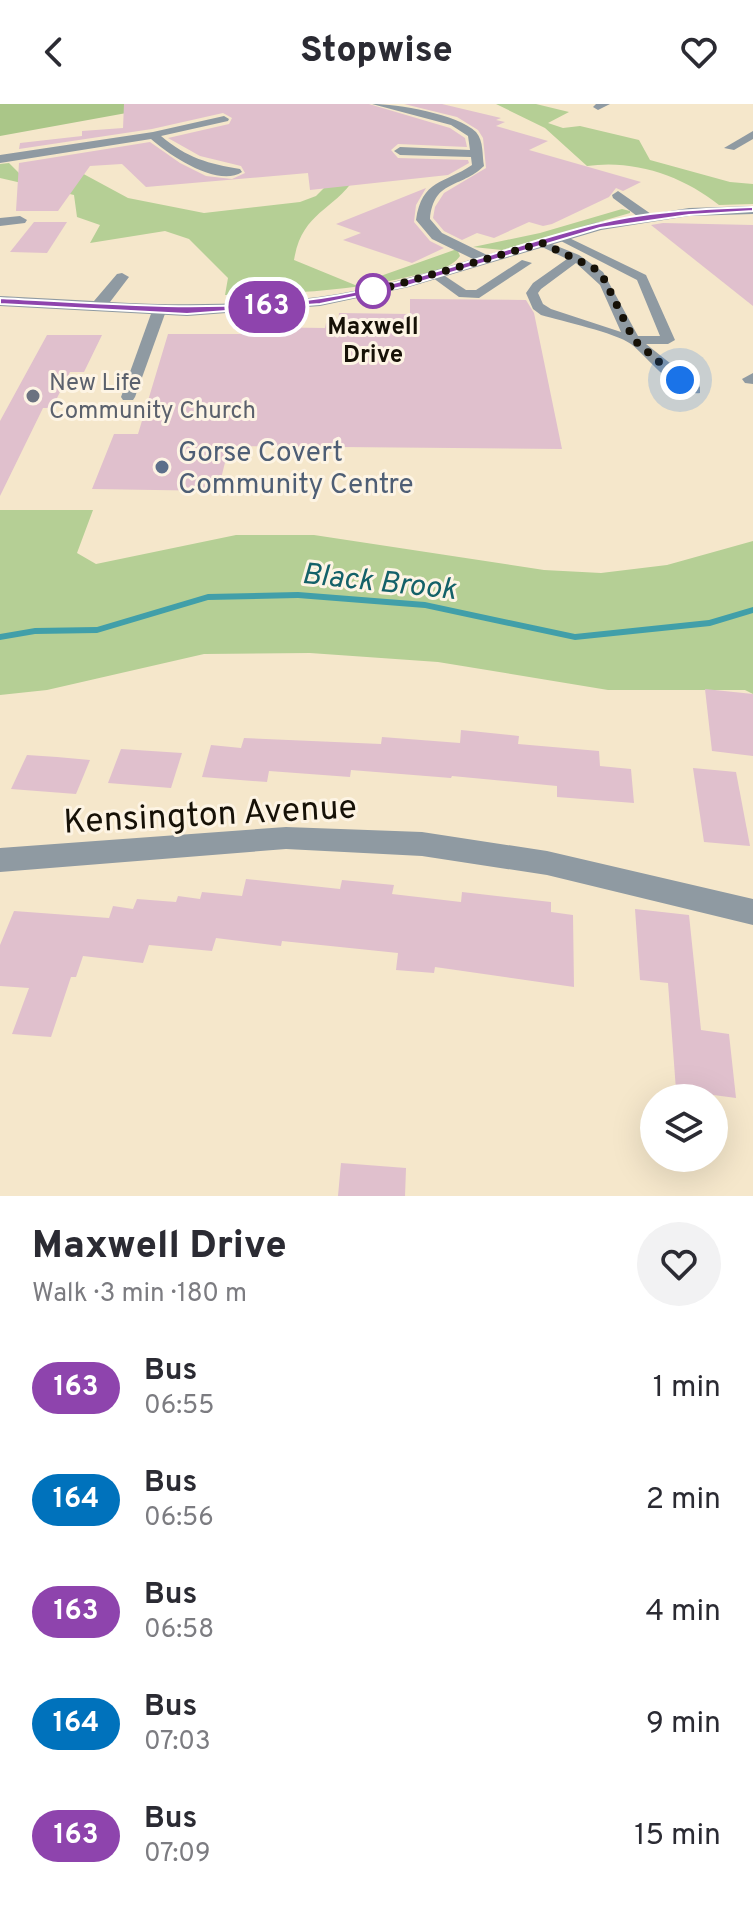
<!DOCTYPE html>
<html lang="en">
<head>
<meta charset="utf-8">
<style>
	:root { --surface:#fff; --page:#f2f2f3; --text:#2b2b33; --muted:#7c7c81 }
	body { margin:0; font-family:Overpass,sans-serif; background:var(--page); color:var(--text); height:100vh; display:flex; flex-direction:column; font-size:30px; white-space:nowrap }
	* { box-sizing:border-box; margin:0 }
	p { font-size:26px; color:var(--muted) }
	.icon { flex:none; width:44px; height:44px; fill:none; stroke:currentColor; stroke-width:2; stroke-linecap:round; stroke-linejoin:round }
	.map { position:relative; height:1092px; overflow:hidden }
	.side { display:flex; flex-direction:column; background:var(--surface); flex:1 }
	.side>* { flex:none }
	.badge { padding:0 16px; border-radius:26px; font-size:28px; line-height:52px }
	.buttons { position:absolute; left:640px; top:980px; display:grid; gap:16px }
	.buttons a { display:grid; place-items:center; width:88px; height:88px; border-radius:50%; background:var(--surface); box-shadow:0 8px 32px #0002; font-size:40px }
	.you { position:absolute; width:40px; height:40px; margin:-20px; border:6px solid #fff; border-radius:50%; background:#1a73e8; box-shadow:0 0 0 12px #1a73e833 }
	.map>.badge { position:absolute; translate:-50% -50%; box-shadow:0 0 0 4px #fff }
	.round { display:grid; place-items:center; flex:none; width:84px; height:84px; border-radius:42px; background:var(--page) }
	.headline { display:flex; align-items:center; justify-content:space-between; height:136px; padding:0 32px }
	h1 { font-size:38px; font-weight:800; line-height:60px }
	ul { padding:0; list-style:none }
	li { display:flex; align-items:center; gap:24px; height:112px; padding:0 32px }
	li div { flex:1 }
	li b { display:block; font-size:30px }
	li em { font-style:normal }
	li .badge { min-width:88px; font-weight:700; text-align:center }
	header { display:flex; justify-content:space-between; align-items:center; height:104px; padding:0 32px; background:var(--surface); font-size:36px; font-weight:800 }
	.map>svg:first-child { display:block }
</style>
</head>
<body>
<header><svg class="icon" aria-label="back" viewBox="0 0 24 24"><path d="M15 5l-7 7 7 7"/></svg>Stopwise<svg class="icon" aria-label="heart" viewBox="0 0 24 24"><path d="M12 20l-8-8c-3-5 5-10 8-4 3-6 11-1 8 4z"/></svg></header>
<div class="map">
<svg width="753" height="1092" viewBox="0 0 753 1092">
	<rect width="100%" height="100%" fill="#f5e7cb"/>
	<!-- green -->
	<g fill="#b5cf95">
		<path d="M 496,0 L 536,0 L 569,8 L 548,19 L 563,24 L 580,22 L 639,36 L 650,56 L 730,78 L 753,80 L 753,100 L 719,101 C 683,72 634,55 587,62 L 545,24 Z"/>
		<path d="M 9,59 L 19,69 L 78,67 L 128,94 L 204,109 L 300,98 L 316,92 L 324,84 L 355,74 C 332,108 302,108 294,156 L 355,181 L 457,145 L 460,152 C 451,165 431,168 416,171 C 348,188 294,189 225,191 L 228,174 L 189,135 L 165,127 L 90,139 L 100,121 L 77,113 L 74,91 L 0,74 L 0,60 Z"/>
		<path d="M 622,105 L 630,107 L 630,109 L 502,146 L 473,143 L 540,129 Z"/>
		<path d="M 0,406 L 93,406 L 77,449 L 96,460 L 236,431 L 314,431 L 544,466 L 601,469 L 667,461 L 753,437 L 753,590 L 745,586 L 608,586 L 438,558 L 310,549 L 204,550 L 47,586 L 0,591 Z"/>
	</g>
	<!-- forest -->
	<path fill="#aac688" d="M 0,0 L 176,0 L 0,32 Z"/>
	<g fill="none" stroke-linecap="round" stroke-linejoin="round">
		<!-- stream -->
		<path fill="#419fa9" fill-rule="evenodd" d="M 298,488 L 425,498 L 575,530 L 709,516 L 753,503 L 753,509 L 710,522 L 575,536 L 425,504 L 298,494 L 208,496 L 97,529 L 35,530 L 0,536 L 0,530 L 35,524 L 97,523 L 208,490 Z"/>
	</g>
	<!-- building -->
	<g fill="#e0c0cd">
		<path d="M 124,0 L 369,0 L 450,24 L 465,34 L 467,43 L 398,40 L 391,46 L 398,54 L 468,56 L 469,59 L 448,71 L 310,86 L 308,69 L 146,83 L 122,60 L 90,62 L 58,107 L 16,107 L 19,59 L 150,38 L 180,59 L 206,72 L 232,75 L 245,69 L 241,62 L 200,52 L 168,34 L 229,20 L 232,14 L 223,9 L 152,25 L 19,45 L 20,39 L 82,32 L 82,27 L 123,24 Z"/>
		<path d="M 404,0 L 442,0 L 501,14 L 496,16 L 505,18 L 496,22 L 548,37 L 529,46 L 641,78 L 623,87 L 616,84 L 609,93 L 552,120 L 543,122 L 529,118 L 494,134 L 477,129 L 462,136 L 444,127 L 433,114 L 435,103 L 444,89 L 486,64 L 483,34 L 478,26 L 457,13 Z"/>
		<path d="M 426,84 L 416,101 L 414,118 L 430,137 L 444,144 L 412,159 L 343,136 L 361,129 L 336,120 Z"/>
		<path d="M 34,118 L 67,118 L 47,149 L 10,148 Z"/>
		<path d="M 663,119 L 753,121 L 753,202 L 651,121 Z"/>
		<path d="M 410,195 L 526,196 L 534,209 L 562,345 L 229,342 L 218,387 L 92,385 L 114,330 L 138,330 L 168,230 L 250,230 L 251,223 L 325,224 L 326,219 L 338,219 L 339,209 L 410,210 Z"/>
		<path d="M 47,231 L 102,231 L 84,268 L 70,268 L 52,304 L 43,304 L 0,392 L 0,317 Z"/>
		<path d="M 705,585 L 753,590 L 753,652 L 712,647 Z"/>
		<path d="M 461,626 L 519,632 L 518,640 L 599,647 L 600,662 L 631,665 L 634,699 L 557,693 L 557,682 L 452,672 L 451,674 L 351,666 L 350,673 L 269,667 L 267,678 L 202,673 L 211,641 L 241,644 L 244,634 L 381,640 L 382,633 L 460,639 Z"/>
		<path d="M 121,645 L 182,649 L 171,684 L 108,679 Z"/>
		<path d="M 27,651 L 57,653 L 90,656 L 76,690 L 11,685 Z"/>
		<path d="M 693,664 L 736,668 L 750,742 L 704,738 Z"/>
		<path d="M 246,775 L 340,785 L 342,776 L 394,781 L 392,790 L 461,798 L 462,788 L 551,798 L 551,808 L 573,811 L 574,883 L 435,863 L 434,869 L 396,866 L 398,849 L 282,837 L 281,842 L 216,834 L 212,847 L 149,841 L 143,859 L 83,852 L 76,873 L 71,873 L 51,933 L 12,930 L 29,884 L 0,882 L 0,841 L 14,807 L 109,814 L 113,802 L 133,805 L 137,795 L 176,798 L 178,792 L 200,795 L 202,788 L 242,792 Z"/>
		<path d="M 635,805 L 689,811 L 701,926 L 729,930 L 736,994 L 676,986 L 668,879 L 640,876 Z"/>
		<path d="M 341,1059 L 406,1064 L 405,1092 L 338,1092 Z"/>
	</g>
	<g fill="none" stroke-linecap="round" stroke-linejoin="round">
		<!-- lane -->
		<g fill="#8f9aa2" fill-rule="evenodd">
			<path d="M 561,130 L 646,171 L 675,236 L 668,240 L 646,240 L 700,283 L 700,289 C 677,293 648,253 631,240 C 616,229 562,217 541,211 L 533,205 L 526,189 L 533,179 L 567,155 L 538,141 L 536,139 L 542,136 L 579,151 L 603,168 L 638,232 L 660,232 L 637,176 L 557,135 L 557,131 ZM 576,159 L 600,181 L 621,228 L 551,205 L 543,200 L 538,189 L 541,185 Z"/>
			<path d="M 522,156 L 532,159 L 479,194 L 459,193 L 429,171 L 439,168 L 466,186 L 476,186 Z"/>
			<path d="M 159,203 L 166,207 L 135,293 L 133,296 L 123,296 L 121,293 L 152,207 Z"/>
		</g>
		<!-- street -->
		<g fill="#8f9aa2" fill-rule="evenodd">
			<path d="M 372,0 C 397,0 458,10 476,28 C 484,37 482,52 484,62 C 460,85 434,75 430,115 L 442,129 L 487,151 L 594,119 L 637,112 L 613,94 L 612,91 L 618,87 L 651,110 L 689,104 L 753,102 L 753,110 L 689,112 L 601,126 L 409,183 L 320,202 L 187,212 L 0,202 L 0,192 L 94,197 L 117,170 L 122,169 L 129,173 L 110,198 C 179,202 249,201 318,193 C 371,186 423,170 473,155 L 432,135 L 416,116 C 422,75 444,80 472,61 L 471,53 L 400,51 L 394,47 L 400,43 L 470,46 L 468,32 L 451,21 Z"/>
			<path d="M 596,0 L 610,0 L 598,6 L 593,3 Z"/>
			<path d="M 224,12 L 229,15 L 228,17 L 161,32 C 187,54 209,60 240,65 L 242,68 C 218,84 169,51 151,35 L 0,59 L 0,51 L 153,28 Z"/>
			<path d="M 753,27 L 753,35 L 734,46 L 724,44 Z"/>
			<path d="M 20,112 L 27,116 L 25,119 L 0,122 L 0,114 Z"/>
			<path d="M 753,269 L 753,280 L 745,279 L 742,275 Z"/>
			<path d="M 286,723 L 422,728 L 547,747 L 753,795 L 753,821 L 547,771 L 422,752 L 286,745 L 0,768 L 0,744 Z"/>
		</g>
	</g>
	<!-- line -->
	<path fill="#8e44ad" stroke="#fff" stroke-width="2" d="M 753,103 L 753,107 L 689,111 L 600,124 L 407,182 L 320,200 L 187,210 L 0,200 L 0,194 C 107,200 214,209 321,194 C 416,180 504,143 596,120 C 647,107 701,105 753,103 Z"/>
	<g fill="none" stroke-linecap="round" stroke-linejoin="round">
		<!-- walk -->
		<path stroke="#161107" stroke-width="8" stroke-dasharray="0 14.4" d="M 373,187 L 368,189 L 542,139 L 594,164 L 604,175 L 634,236 L 680,276"/>
	</g>
	<!-- markers -->
	<circle fill="#fff" stroke="#8e44ad" stroke-width="4" cx="373" cy="187" r="16"/>
	<circle fill="#6b7280" stroke="#fdf4e4" stroke-width="3" cx="33" cy="292" r="8"/>
	<circle fill="#5c6f8a" stroke="#fdf4e4" stroke-width="3" cx="162" cy="363" r="8"/>
	<g text-anchor="middle" stroke-width="6" stroke-linejoin="round" paint-order="stroke">
		<!-- far-stop labels -->
		<g font-size="24" font-weight="bold" fill="#161107" stroke="#fdf4e4">
			<text x="373" y="230">Maxwell<tspan x="373" dy="28">Drive</tspan></text>
		</g>
		<!-- far-worship labels -->
		<g font-size="24" fill="#5b616d" stroke="#fdf4e4" text-anchor="start">
			<text x="49" y="286">New Life<tspan x="49" dy="28">Community Church</tspan></text>
		</g>
		<!-- service labels -->
		<g font-size="28" fill="#4e5e75" stroke="#fdf4e4" text-anchor="start">
			<text x="178" y="357">Gorse Covert<tspan x="178" dy="32">Community Centre</tspan></text>
		</g>
		<!-- water labels -->
		<g font-size="30" font-style="italic" fill="#146169" stroke="#fdf4e4">
			<text transform="translate(379 477) rotate(6)" y="10">Black Brook</text>
		</g>
		<!-- near-street labels -->
		<g font-size="34" fill="#161107" stroke="#fdf4e4">
			<text transform="translate(210 709) rotate(-3)" y="12">Kensington Avenue</text>
		</g>
	</g>
</svg>
<div class="buttons">
<a><svg class="icon" aria-label="layers" viewBox="0 0 24 24"><path d="M12 4l9 5-9 5-9-5zM3 14l9 5 9-5"/></svg></a>
</div>
<div class="you" style="left:680px;top:276px"></div>
<b class="badge" style="left:267px;top:203px;background:#8e44ad;color:#fff">163</b>
</div>
<section class="side">
<div class="headline"><div><h1>Maxwell Drive</h1><p>Walk · 3 min · 180 m</p></div><a class="round"><svg class="icon" aria-label="heart" viewBox="0 0 24 24"><path d="M12 20l-8-8c-3-5 5-10 8-4 3-6 11-1 8 4z"/></svg></a></div>
<ul>
<li><span class="badge" style="background:#8e44ad;color:#fff">163</span><div><b>Bus</b><p>06:55</p></div><em>1 min</em></li>
<li><span class="badge" style="background:#0072bc;color:#fff">164</span><div><b>Bus</b><p>06:56</p></div><em>2 min</em></li>
<li><span class="badge" style="background:#8e44ad;color:#fff">163</span><div><b>Bus</b><p>06:58</p></div><em>4 min</em></li>
<li><span class="badge" style="background:#0072bc;color:#fff">164</span><div><b>Bus</b><p>07:03</p></div><em>9 min</em></li>
<li><span class="badge" style="background:#8e44ad;color:#fff">163</span><div><b>Bus</b><p>07:09</p></div><em>15 min</em></li>
</ul>
</section>
</body>
</html>
